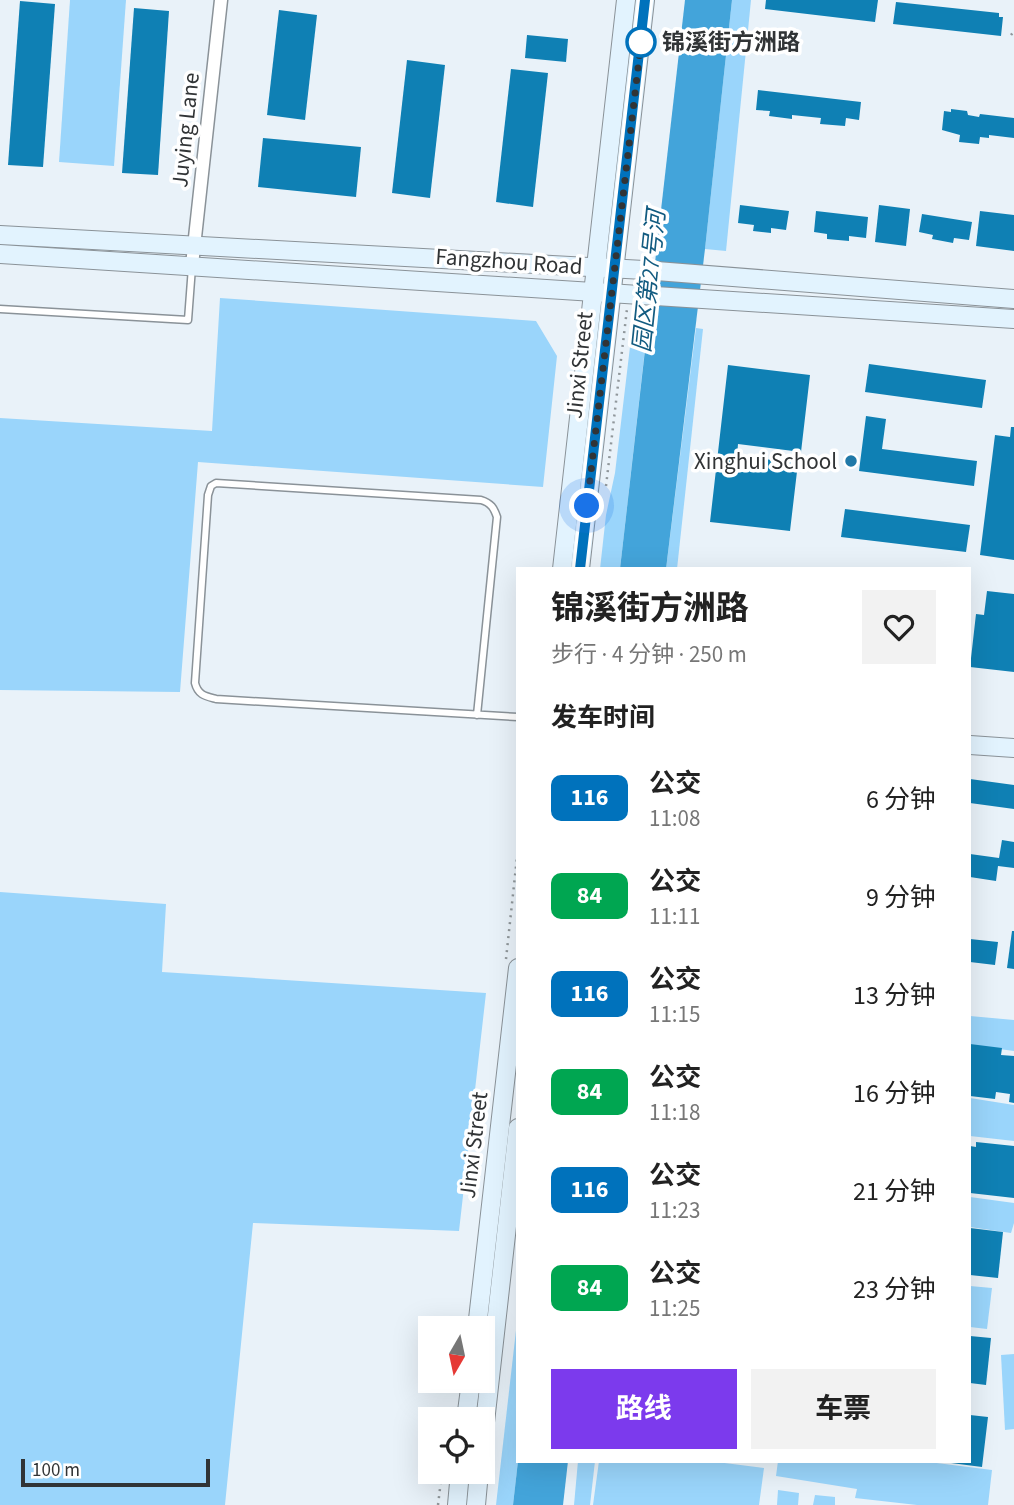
<!DOCTYPE html>
<html lang="zh">
<head>
<meta charset="utf-8">
<style>
	:root { --surface:#fff; --page:#f2f2f2; --text:#222; --muted:#767676; --accent:#7c3aed }
	body { margin:0; font-family:"Source Sans 3","Noto Sans SC",sans-serif; background:var(--page); color:var(--text); height:100vh; display:flex; flex-direction:column; font-size:26px; white-space:nowrap }
	* { box-sizing:border-box; margin:0 }
	p { font-size:23px; color:var(--muted) }
	.icon { flex:none; width:38px; height:38px; fill:none; stroke:currentColor; stroke-width:2; stroke-linecap:round; stroke-linejoin:round }
	.map { position:relative; flex:1; overflow:hidden }
	.panel { position:absolute; left:516px; top:567px; width:455px; height:896px; display:flex; flex-direction:column; background:var(--surface); border-radius:0px; box-shadow:0 7px 28px #0002 }
	.panel>* { flex:none }
	.badge { padding:0 14px; border-radius:10px; font-size:24px; line-height:46px }
	.needle { width:46px; rotate:189deg }
	.tools { position:absolute; left:418px; top:1316px; display:grid; gap:14px }
	.tools a { display:grid; place-items:center; width:77px; height:77px; border-radius:0px; background:var(--surface); box-shadow:0 7px 28px #0002; font-size:35px }
	.scale { position:absolute; left:21px; bottom:18px; width:189px; box-sizing:border-box; padding-left:7px; border:4px solid #313436; border-top:0; font-size:19px; line-height:24px; white-space:nowrap; color:#313436; -webkit-text-stroke:5px #fff; paint-order:stroke }
	.you { position:absolute; width:35px; height:35px; margin:-18px; border:5px solid #fff; border-radius:50%; background:#1a73e8; box-shadow:0 0 0 10px #1a73e833 }
	.map>.badge { position:absolute; translate:-50% -50%; box-shadow:0 0 0 4px #fff }
	h2 { padding:0 35px; font-size:26px; line-height:63px }
	.round { display:grid; place-items:center; flex:none; width:74px; height:74px; border-radius:0px; background:var(--page) }
	.head { display:flex; align-items:center; justify-content:space-between; height:119px; padding:0 35px }
	h1 { font-size:33px; font-weight:700; line-height:52px }
	.button { display:flex; gap:14px; margin-top:auto; padding:14px 35px }
	.button a { flex:1; height:80px; border-radius:0px; background:var(--accent); color:#fff; font-size:28px; font-weight:700; line-height:80px; text-align:center }
	.button a+a { background:var(--page); color:var(--text) }
	ul { padding:0; list-style:none }
	li { display:flex; align-items:center; gap:21px; height:98px; padding:0 35px }
	li div { flex:1 }
	li b { display:block; font-size:26px }
	li em { font-style:normal }
	li .badge { min-width:77px; font-weight:700; text-align:center }
	.map>svg:first-child { display:block }
</style>
</head>
<body>
<div class="map">
<svg width="1014" height="1505" viewBox="0 0 1014 1505">
	<rect width="100%" height="100%" fill="#e9f2f9"/>
	<!-- green -->
	<g fill="#9ad5fb">
		<path d="M 70,0 L 126,0 L 114,166 L 59,162 Z"/>
		<path d="M 732,0 L 751,0 L 726,251 L 705,249 Z"/>
		<path d="M 220,298 L 536,321 L 557,356 L 543,487 L 198,462 L 180,692 L 0,690 L 0,418 L 212,431 Z"/>
		<path d="M 644,321 L 648,322 L 620,569 L 600,569 L 606,515 L 615,473 L 632,330 Z"/>
		<path d="M 696,328 L 703,329 L 677,569 L 666,569 Z"/>
		<path d="M 0,892 L 166,904 L 162,972 L 486,993 L 459,1231 L 253,1223 L 225,1505 L 0,1505 Z"/>
		<path d="M 970,1016 L 1014,1020 L 1014,1051 L 970,1045 Z"/>
		<path d="M 970,1098 L 1014,1105 L 1014,1141 L 970,1136 Z"/>
		<path d="M 970,1197 L 1014,1203 L 1014,1223 L 1011,1233 L 970,1227 Z"/>
		<path d="M 970,1286 L 992,1288 L 987,1329 L 970,1327 Z"/>
		<path d="M 518,1313 L 518,1461 L 513,1505 L 496,1505 Z"/>
		<path d="M 1014,1354 L 1014,1429 L 1005,1430 L 1001,1355 Z"/>
		<path d="M 578,1461 L 595,1461 L 590,1505 L 574,1505 Z"/>
		<path d="M 599,1461 L 709,1461 L 764,1468 L 759,1505 L 593,1505 Z"/>
		<path d="M 778,1461 L 921,1461 L 992,1470 L 988,1505 L 917,1505 L 855,1498 L 857,1489 L 776,1476 Z"/>
		<path d="M 778,1490 L 799,1493 L 798,1505 L 777,1505 Z"/>
		<path d="M 815,1495 L 835,1497 L 835,1505 L 813,1505 Z"/>
	</g>
	<!-- water -->
	<g fill="#43a4da">
		<path d="M 685,0 L 732,0 L 705,249 L 666,569 L 620,569 Z"/>
		<path d="M 518,1461 L 568,1461 L 563,1505 L 513,1505 Z"/>
	</g>
	<!-- building -->
	<g fill="#0f80b4">
		<path d="M 766,0 L 878,0 L 875,22 L 765,9 Z"/>
		<path d="M 20,1 L 55,4 L 43,167 L 8,165 Z"/>
		<path d="M 896,2 L 999,13 L 999,17 L 1003,17 L 1001,36 L 893,24 Z"/>
		<path d="M 134,8 L 169,11 L 158,175 L 122,173 Z"/>
		<path d="M 279,10 L 317,15 L 305,120 L 267,115 Z"/>
		<path d="M 527,35 L 568,39 L 566,62 L 525,58 Z"/>
		<path d="M 407,60 L 445,65 L 430,198 L 392,193 Z"/>
		<path d="M 511,69 L 548,73 L 533,207 L 496,202 Z"/>
		<path d="M 758,90 L 861,102 L 859,120 L 846,118 L 845,126 L 820,124 L 821,118 L 792,115 L 792,119 L 769,116 L 770,111 L 756,110 Z"/>
		<path d="M 951,109 L 967,111 L 968,115 L 979,117 L 980,114 L 1014,118 L 1014,138 L 989,135 L 989,138 L 980,137 L 979,144 L 959,142 L 960,135 L 942,130 L 944,111 L 951,112 Z"/>
		<path d="M 263,138 L 361,147 L 356,197 L 258,187 Z"/>
		<path d="M 740,205 L 789,211 L 786,230 L 771,228 L 771,233 L 753,231 L 754,225 L 738,223 Z"/>
		<path d="M 879,205 L 910,209 L 906,246 L 875,242 Z"/>
		<path d="M 816,211 L 868,217 L 866,238 L 849,236 L 849,241 L 827,239 L 827,234 L 814,232 Z"/>
		<path d="M 980,211 L 1014,215 L 1014,251 L 976,246 Z"/>
		<path d="M 922,214 L 972,222 L 969,240 L 954,238 L 953,243 L 932,239 L 933,235 L 919,232 Z"/>
		<path d="M 869,364 L 986,380 L 982,408 L 865,392 Z"/>
		<path d="M 728,365 L 810,375 L 801,452 L 738,444 L 737,456 L 798,463 L 790,531 L 710,522 Z"/>
		<path d="M 866,416 L 886,419 L 882,449 L 977,461 L 974,486 L 859,471 Z"/>
		<path d="M 1011,427 L 1014,427 L 1014,560 L 980,555 L 995,435 L 1010,437 Z"/>
		<path d="M 845,509 L 970,525 L 966,552 L 841,537 Z"/>
		<path d="M 987,591 L 1014,594 L 1014,672 L 970,667 L 976,614 L 984,615 Z"/>
		<path d="M 970,779 L 1014,785 L 1014,809 L 970,803 Z"/>
		<path d="M 1002,840 L 1014,842 L 1014,868 L 998,866 L 996,881 L 970,877 L 970,854 L 999,858 Z"/>
		<path d="M 1012,931 L 1014,931 L 1014,969 L 1007,968 Z"/>
		<path d="M 970,939 L 998,942 L 995,965 L 970,962 Z"/>
		<path d="M 970,1044 L 1002,1048 L 1001,1055 L 1014,1056 L 1014,1103 L 1009,1102 L 1010,1094 L 996,1092 L 995,1099 L 970,1096 Z"/>
		<path d="M 976,1142 L 1014,1146 L 1014,1198 L 970,1193 L 970,1146 L 976,1147 Z"/>
		<path d="M 970,1228 L 1003,1232 L 998,1278 L 970,1275 Z"/>
		<path d="M 970,1336 L 991,1338 L 986,1385 L 970,1383 Z"/>
		<path d="M 970,1415 L 988,1417 L 982,1467 L 951,1463 L 970,1461 Z"/>
	</g>
	<g fill="none" stroke-linecap="round" stroke-linejoin="round">
		<defs>
			<g id="lane">
				<path d="M 0,309 L 188,320 L 192,267"/>
				<path d="M 477,715 L 497,517 C 494,508 491,503 481,500 L 216,483 L 211,486 L 208,495 L 195,683 C 198,695 205,696 216,699 L 518,717"/>
			</g>
			<path id="street" d="M 192,265 L 221,0"/>
			<g id="secondary">
				<path d="M 0,235 L 644,270 L 1014,299"/>
				<path d="M 0,254 L 1014,319"/>
				<path d="M 562,569 L 626,0"/>
				<path d="M 580,569 L 645,0"/>
				<path d="M 970,745 L 1014,748"/>
				<path d="M 477,1328 L 518,968"/>
				<path d="M 466,1419 L 471,1381"/>
				<path d="M 483,1440 L 518,1128"/>
				<path d="M 457,1505 L 460,1472"/>
				<path d="M 476,1505 L 479,1472"/>
			</g>
		</defs>
		<!-- lane casing -->
		<use href="#lane" stroke="#8a9298" stroke-width="9"/>
		<!-- street casing -->
		<use href="#street" stroke="#8a9298" stroke-width="15"/>
		<!-- secondary casing -->
		<use href="#secondary" stroke="#8a9298" stroke-width="20"/>
		<!-- path -->
		<g stroke="#90979b" stroke-width="2.5" stroke-dasharray="2 5" stroke-linecap="butt">
			<path d="M 1011,35 L 1014,31"/>
			<path d="M 606,486 L 627,309"/>
			<path d="M 506,959 L 518,848"/>
			<path d="M 491,1463 L 493,1449"/>
			<path d="M 438,1505 L 442,1472"/>
		</g>
		<!-- lane -->
		<use href="#lane" stroke="#fff" stroke-width="6"/>
		<!-- street -->
		<use href="#street" stroke="#fff" stroke-width="12"/>
		<!-- secondary -->
		<use href="#secondary" stroke="#e2f3fe" stroke-width="18"/>
	</g>
	<g fill="none" stroke-linecap="round" stroke-linejoin="round">
		<defs>
			<path id="line" d="M 580,569 L 645,0"/>
		</defs>
		<!-- line casing -->
		<use href="#line" stroke="#fff" stroke-width="16"/>
		<!-- line -->
		<use href="#line" stroke="#0072bc" stroke-width="10"/>
		<!-- walk -->
		<path stroke="#313436" stroke-width="7" stroke-dasharray="0 12.6" d="M 587,506 L 641,42"/>
	</g>
	<!-- markers -->
	<circle fill="#fff" stroke="#0072bc" stroke-width="3.5" cx="641" cy="42" r="14"/>
	<circle fill="#2079a8" stroke="#fff" stroke-width="2.5" cx="851" cy="461" r="7"/>
	<g text-anchor="middle" stroke-width="7" stroke-linejoin="round" paint-order="stroke">
		<!-- stop labels -->
		<g font-size="23" font-weight="bold" fill="#313436" stroke="#fff" text-anchor="start">
			<text x="662" y="50">锦溪街方洲路</text>
		</g>
		<!-- street labels -->
		<g font-size="23" fill="#313436" stroke="#fff">
			<text transform="translate(185 130) rotate(-84)" y="8">Juying Lane</text>
			<text transform="translate(509 261) rotate(4)" y="8">Fangzhou Road</text>
			<text transform="translate(579 365) rotate(-84)" y="8">Jinxi Street</text>
			<text transform="translate(473 1145) rotate(-83)" y="8">Jinxi Street</text>
		</g>
		<!-- poi labels -->
		<g font-size="23" fill="#313436" stroke="#fff" text-anchor="end">
			<text x="837" y="469">Xinghui School</text>
		</g>
		<!-- water labels -->
		<g font-size="24" font-style="italic" fill="#125b80" stroke="#fff">
			<text transform="translate(649 281) rotate(-84)" y="8">园区第27号河</text>
		</g>
	</g>
</svg>
<div class="tools">
<a><svg class="needle" viewBox="-14 -14 28 28"><path d="M0-13l5 13h-10z" fill="#e53935"/><path d="M0 13l5-13h-10z" fill="#767676"/></svg></a>
<a><svg class="icon" aria-label="locate" viewBox="0 0 24 24"><circle cx="12" cy="12" r="6"/><path d="M12 2v4M12 18v4M2 12h4M18 12h4"/></svg></a>
</div>
<div class="scale">100 m</div>
<div class="you" style="left:587px;top:506px"></div>
<section class="panel">
<div class="head"><div><h1>锦溪街方洲路</h1><p>步行 · 4 分钟 · 250 m</p></div><a class="round"><svg class="icon" aria-label="heart" viewBox="0 0 24 24"><path d="M12 20l-8-8c-3-5 5-10 8-4 3-6 11-1 8 4z"/></svg></a></div>
<h2>发车时间</h2>
<ul>
<li><span class="badge" style="background:#0072bc;color:#fff">116</span><div><b>公交</b><p>11:08</p></div><em>6 分钟</em></li>
<li><span class="badge" style="background:#00a651;color:#fff">84</span><div><b>公交</b><p>11:11</p></div><em>9 分钟</em></li>
<li><span class="badge" style="background:#0072bc;color:#fff">116</span><div><b>公交</b><p>11:15</p></div><em>13 分钟</em></li>
<li><span class="badge" style="background:#00a651;color:#fff">84</span><div><b>公交</b><p>11:18</p></div><em>16 分钟</em></li>
<li><span class="badge" style="background:#0072bc;color:#fff">116</span><div><b>公交</b><p>11:23</p></div><em>21 分钟</em></li>
<li><span class="badge" style="background:#00a651;color:#fff">84</span><div><b>公交</b><p>11:25</p></div><em>23 分钟</em></li>
</ul>
<div class="button"><a>路线</a><a>车票</a></div>
</section>
</div>
</body>
</html>
